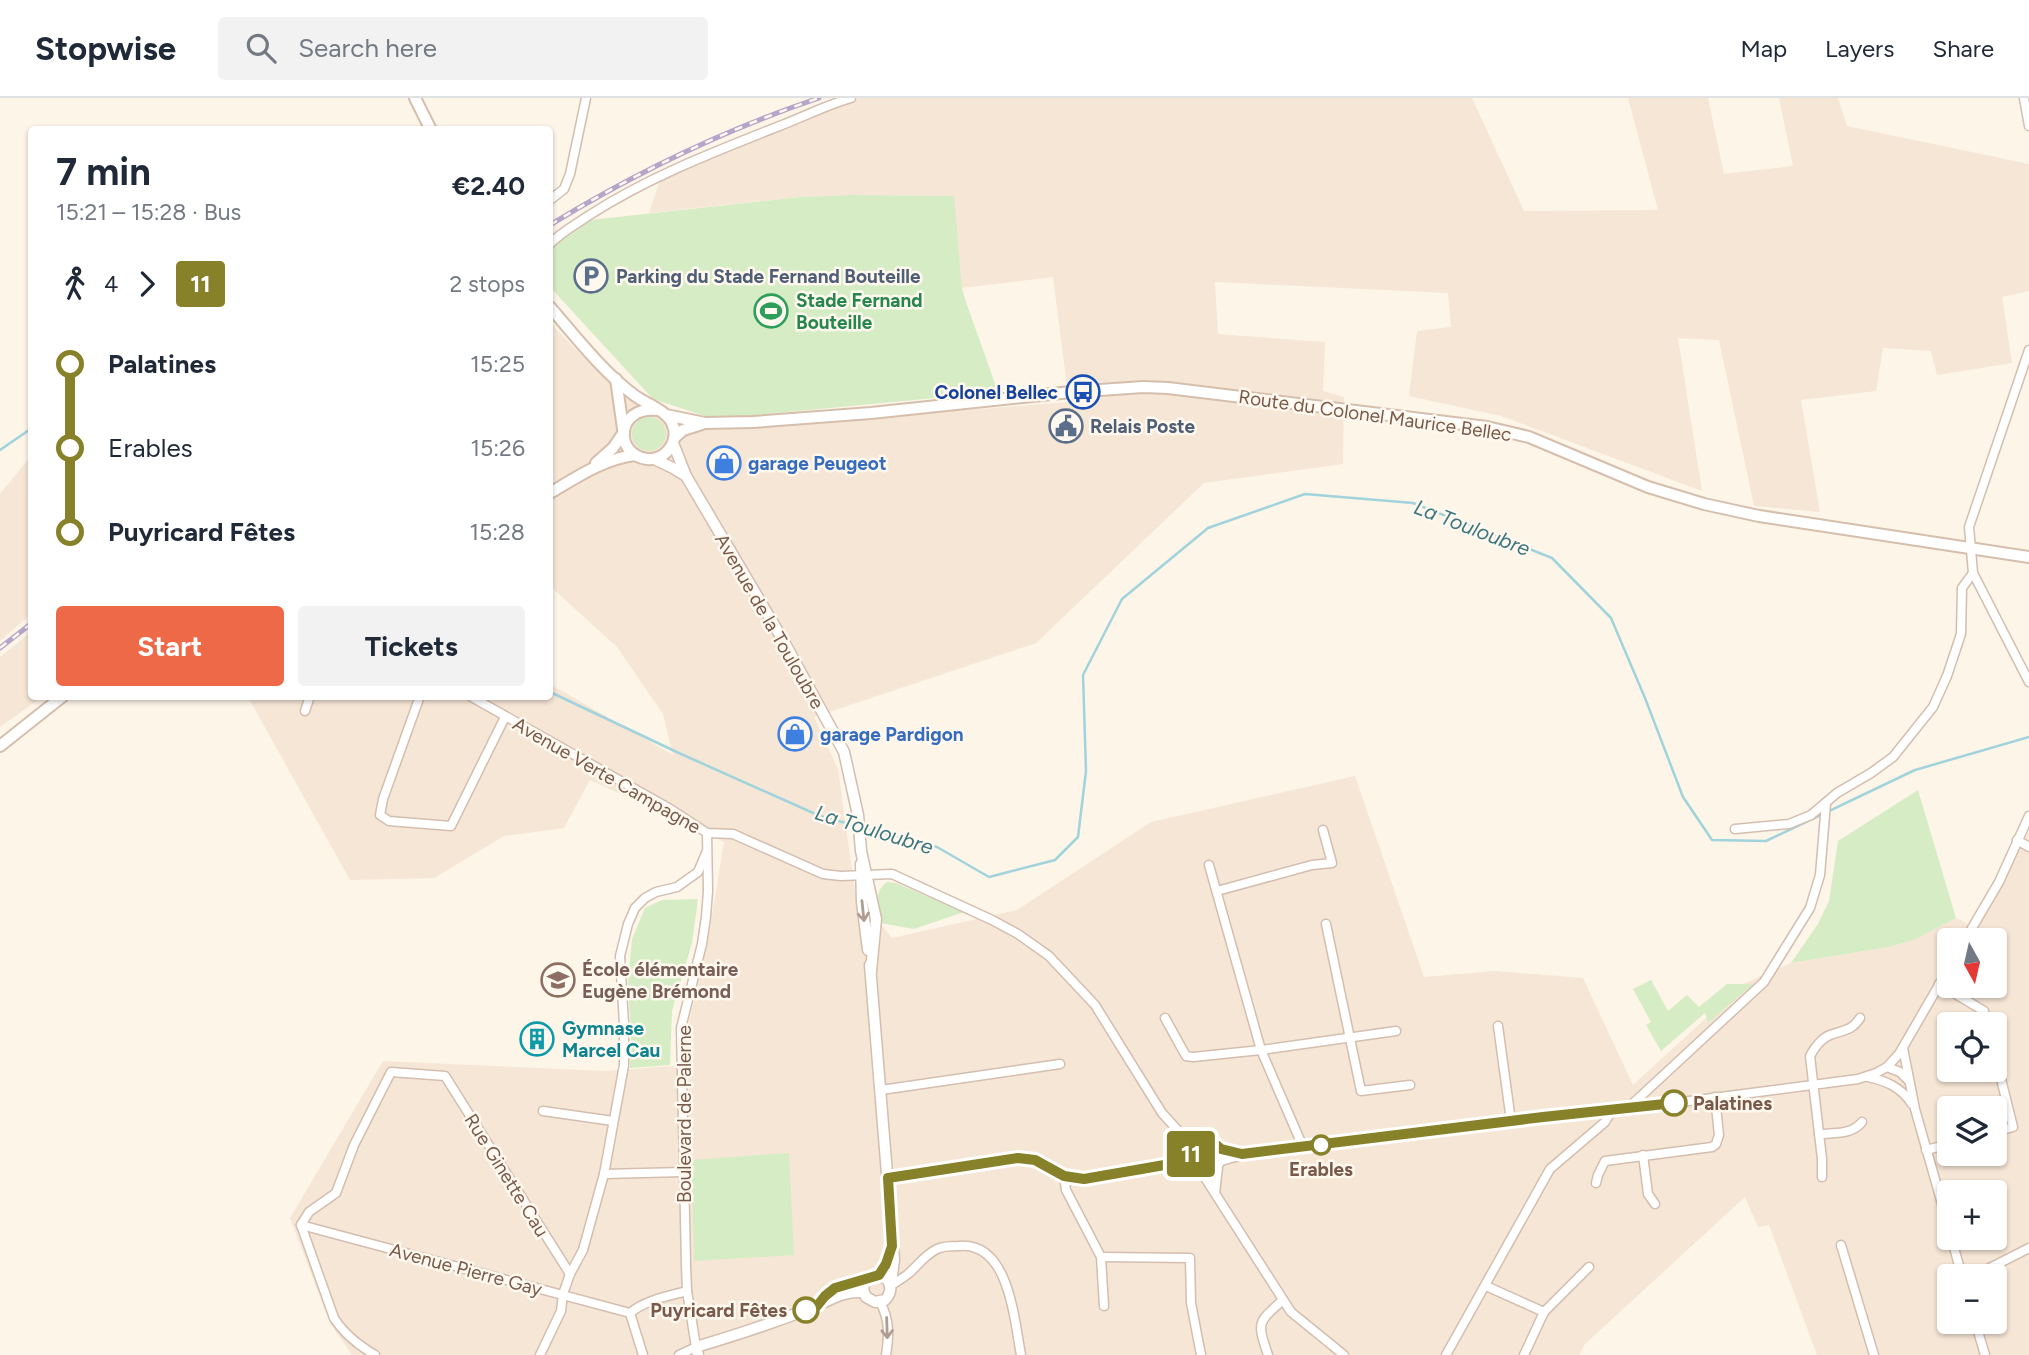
<!DOCTYPE html>
<html lang="en">
<head>
<meta charset="utf-8">
<style>
	:root { --surface:#fff; --page:#f2f2f3; --text:#1f2937; --muted:#747a83; --line:#e0e1e3; --accent:#ed6947 }
	body { margin:0; font-family:Figtree,sans-serif; background:var(--page); color:var(--text); height:100vh; display:flex; flex-direction:column; font-size:26px; white-space:nowrap }
	* { box-sizing:border-box; margin:0 }
	p { font-size:23px; color:var(--muted) }
	.icon { flex:none; width:38px; height:38px; fill:none; stroke:currentColor; stroke-width:2; stroke-linecap:round; stroke-linejoin:round }
	.map { position:relative; flex:1; overflow:hidden }
	.panel { position:absolute; left:28px; top:28px; width:525px; height:574px; display:flex; flex-direction:column; background:var(--surface); border-radius:7px; box-shadow:0 2px 5px #0004 }
	.panel>* { flex:none }
	.badge { padding:0 14px; border-radius:5px; font-size:24px; line-height:46px }
	.needle { width:46px; rotate:172deg }
	.buttons { position:absolute; left:1937px; top:830px; display:grid; gap:14px }
	.buttons a { display:grid; place-items:center; width:70px; height:70px; border-radius:7px; background:var(--surface); box-shadow:0 2px 5px #0004; font-size:35px }
	.map>.badge { position:absolute; translate:-50% -50%; box-shadow:0 0 0 4px #fff }
	.legs { display:flex; align-items:center; gap:10px; height:77px; padding:0 28px; font-size:23px }
	.legs p { margin-inline-start:auto }
	.head { display:flex; align-items:center; justify-content:space-between; height:119px; padding:0 28px }
	h1 { font-size:38px; font-weight:700; line-height:52px }
	.primary-button { display:flex; gap:14px; margin-top:auto; padding:14px 28px }
	.primary-button a { flex:1; height:80px; border-radius:7px; background:var(--accent); color:#fff; font-size:28px; font-weight:700; line-height:80px; text-align:center }
	.primary-button a+a { background:var(--page); color:var(--text) }
	ul { padding:0 28px; list-style:none }
	li { display:flex; align-items:center; gap:24px; height:84px; font-size:26px }
	li i { display:grid; place-items:center; width:10px; height:100%; margin:0 9px; background:currentColor }
	li i::after { content:''; width:18px; height:18px; margin:-9px; border:5px solid; border-radius:50%; background:var(--surface) }
	li p { margin-inline-start:auto }
	li:first-child i { background:linear-gradient(#0000 50%,currentColor 0) }
	li:last-child i { background:linear-gradient(currentColor 50%,#0000 0) }
	header { display:flex; align-items:center; gap:42px; box-sizing:border-box; height:98px; padding:0 35px; background:var(--surface); border-bottom:2px solid var(--line) }
	header strong { font-size:33px }
	nav { display:flex; gap:38px; margin-inline-start:auto; font-size:24px }
	.search { width:490px; height:63px; background:var(--page); display:flex; align-items:center; gap:18px; box-sizing:border-box; padding:0 24px; border-radius:7px; color:var(--muted); font-size:26px }
	.map>svg:first-child { display:block }
</style>
</head>
<body>
<header>
<strong>Stopwise</strong>
<div class="search"><svg class="icon" aria-label="search" viewBox="0 0 24 24"><circle cx="10" cy="10" r="6"/><path d="M15 15l6 6"/></svg>Search here</div>
<nav><a>Map</a><a>Layers</a><a>Share</a></nav>
</header>
<div class="map">
<svg width="2029" height="1257" viewBox="0 0 2029 1257">
	<rect width="100%" height="100%" fill="#fdf5e8"/>
	<!-- residential -->
	<g fill="#f6e6d6" fill-rule="evenodd">
		<path d="M 860,0 L 1472,0 L 1524,113 L 1658,112 L 1628,0 L 1708,0 L 1724,76 L 1793,68 L 1779,0 L 1838,0 L 1847,28 L 2029,66 L 2029,193 L 2002,199 L 2012,265 L 1937,277 L 1931,253 L 1883,250 L 1876,293 L 1801,302 L 1820,414 L 1754,408 L 1719,242 L 1678,240 L 1702,393 L 1501,318 L 1409,298 L 1417,233 L 1451,229 L 1448,195 L 1215,184 L 1218,236 L 1325,244 L 1323,293 L 1344,299 L 1343,366 L 1204,385 L 1036,545 L 814,619 L 838,671 L 855,794 L 892,840 L 1017,812 L 1151,724 L 1355,678 L 1424,879 L 1495,873 L 1583,880 L 1633,987 L 1743,886 L 1791,865 L 1889,849 L 1914,842 L 1956,820 L 1975,829 L 2029,734 L 2029,1257 L 1817,1257 L 1769,1127 L 1758,1129 L 1745,1099 L 1585,1246 L 1579,1257 L 352,1257 L 330,1225 L 290,1120 L 383,963 L 605,973 L 686,967 L 687,934 L 710,830 L 724,744 L 590,682 L 564,730 L 504,738 L 434,780 L 350,782 L 248,599 L 550,598 L 550,586 L 673,657 L 663,616 L 617,549 L 550,488 L 550,225 L 609,285 L 711,332 L 1069,304 L 1053,179 L 962,190 L 953,98 L 852,97 L 800,99 L 649,115 L 660,82 L 837,7 ZM 1950,842 L 1995,842 L 1995,887 L 1950,887 ZM 1950,926 L 1995,926 L 1995,971 L 1950,971 ZM 1950,1010 L 1995,1010 L 1995,1055 L 1950,1055 ZM 1950,1094 L 1995,1094 L 1995,1139 L 1950,1139 ZM 1950,1178 L 1995,1178 L 1995,1223 L 1950,1223 Z"/>
		<path d="M 31,358 L 31,516 L 0,543 L 0,396 Z"/>
		<path d="M 31,534 L 32,598 L 42,599 L 0,629 L 0,559 Z"/>
	</g>
	<!-- green -->
	<g fill="#d6ecc5">
		<path d="M 852,97 L 954,98 L 962,190 L 966,204 L 998,294 L 714,321 L 653,301 L 550,189 L 551,150 L 590,122 L 800,99 Z"/>
		<circle cx="649" cy="336" r="17"/>
		<path d="M 1918,692 L 1956,820 L 1914,842 L 1889,849 L 1791,865 L 1818,826 L 1829,803 L 1838,743 Z"/>
		<path d="M 887,784 L 896,785 L 964,814 L 914,831 L 880,825 C 879,808 872,795 887,784 Z"/>
		<path d="M 698,801 L 692,845 L 672,913 L 670,967 L 630,970 L 631,936 L 628,884 L 632,841 L 645,810 L 662,802 Z"/>
		<path d="M 1651,882 L 1668,913 L 1687,897 L 1699,909 L 1727,886 L 1753,886 L 1708,925 L 1705,915 L 1661,953 L 1646,927 L 1651,924 L 1633,891 Z"/>
		<path d="M 789,1055 L 794,1157 L 694,1163 L 691,1062 Z"/>
	</g>
	<g fill="none" stroke-linecap="round" stroke-linejoin="round">
		<!-- stream -->
		<g stroke="#a0d3db" stroke-width="2.5">
			<path d="M 0,352 L 32,330"/>
			<path d="M 550,594 L 681,656 L 820,718 L 857,728"/>
			<path d="M 864,730 L 937,749 L 989,779 L 1055,762 L 1078,739 L 1086,673 L 1083,577 L 1122,501 L 1208,430 L 1305,396 L 1413,405 L 1552,460 L 1611,520 L 1645,600 L 1683,699 L 1712,742 L 1766,743 L 1915,672 L 2029,639"/>
		</g>
		<defs>
			<g id="minor">
				<path d="M 2024,0 L 2029,28"/>
				<path d="M 550,102 L 564,91 L 570,76 L 586,0"/>
				<path d="M 550,146 C 560,135 575,127 588,118 C 648,79 716,53 782,27 C 805,18 827,7 851,0"/>
				<path d="M 2029,252 L 1969,429 L 1973,475 L 2029,584"/>
				<path d="M 420,598 L 383,701 L 380,717 L 389,723 L 451,728 L 505,619"/>
				<path d="M 470,598 L 672,712 L 707,735 L 733,736 L 823,776 L 841,778 L 892,776 L 992,822 L 1018,836 L 1049,858 L 1095,907 L 1162,1015 L 1183,1038 L 1192,1052"/>
				<path d="M 305,613 L 310,598"/>
				<path d="M 1735,731 L 1789,726 L 1811,717 L 1837,695 L 1871,675 L 1893,659 L 1933,609 L 1947,578 L 1961,536 L 1962,490 L 1973,475"/>
				<path d="M 2017,742 L 2029,749"/>
				<path d="M 1209,767 L 1261,952 L 1303,1049"/>
				<path d="M 1217,793 L 1312,767 L 1332,765 L 1323,732"/>
				<path d="M 1326,826 L 1361,993 L 1410,987"/>
				<path d="M 1965,842 L 1999,784 L 2029,718"/>
				<path d="M 1939,886 L 1984,913 L 1987,926"/>
				<path d="M 1165,920 L 1186,958 L 1193,959 L 1261,952 L 1396,933"/>
				<path d="M 1498,928 L 1511,1023"/>
				<path d="M 1903,950 L 1915,1011 L 1950,1134"/>
				<path d="M 1995,957 L 2013,1029 L 1995,1034"/>
				<path d="M 1887,969 L 1900,974 L 1908,982"/>
				<path d="M 1868,979 C 1886,983 1901,989 1912,1006"/>
				<path d="M 881,992 L 1060,966"/>
				<path d="M 1628,1010 L 1764,884 L 1810,810 L 1820,777 L 1826,705"/>
				<path d="M 543,1013 L 613,1023"/>
				<path d="M 1819,1036 C 1833,1035 1852,1037 1862,1024"/>
				<path d="M 1926,1052 L 1950,1046"/>
				<path d="M 1643,1057 L 1648,1096 L 1655,1106"/>
				<path d="M 1221,1063 L 1246,1056 L 1543,1019 L 1674,1005 L 1858,981 L 1876,975 L 1887,969 L 1899,956 L 1950,868"/>
				<path d="M 1200,1072 L 1214,1071 C 1242,1048 1192,1028 1191,1057 C 1191,1064 1195,1068 1200,1072 L 1291,1214 L 1344,1257"/>
				<path d="M 604,1076 L 683,1074"/>
				<path d="M 1064,1078 L 1066,1092 L 1101,1159 L 1104,1208"/>
				<path d="M 1822,1079 L 1822,1061 L 1810,958 C 1814,950 1822,940 1830,937 C 1843,932 1852,933 1860,920"/>
				<path d="M 888,1080 L 1018,1060 L 1035,1062 L 1064,1078 L 1084,1081 L 1176,1064 L 1193,1066"/>
				<path d="M 1596,1085 L 1598,1077 L 1605,1063 L 1712,1049 L 1716,1046 L 1719,1037 L 1715,999"/>
				<path d="M 1215,1095 L 1218,1069"/>
				<path d="M 301,1127 L 309,1114 L 336,1095 L 354,1047 L 391,974 L 445,978 L 570,1176"/>
				<path d="M 301,1127 L 630,1215"/>
				<path d="M 301,1127 L 334,1220 C 344,1236 358,1247 375,1257"/>
				<path d="M 1951,1139 L 1962,1178"/>
				<path d="M 1841,1147 L 1874,1257"/>
				<path d="M 1101,1159 L 1190,1160 L 1191,1205 L 1201,1257"/>
				<path d="M 1974,1178 L 2029,1150"/>
				<path d="M 890,1188 C 896,1184 903,1180 908,1176 C 919,1167 923,1158 937,1151 C 943,1148 951,1148 958,1148 C 1009,1142 1014,1221 1021,1257"/>
				<path d="M 1486,1188 L 1544,1214"/>
				<path d="M 880,1204 C 890,1222 889,1238 886,1257"/>
				<path d="M 630,1215 C 645,1202 669,1198 687,1193"/>
				<path d="M 630,1215 L 643,1257"/>
				<path d="M 1975,1223 L 1985,1257"/>
				<path d="M 540,1257 L 561,1213 L 563,1196 L 570,1176 L 583,1152 L 604,1076 L 624,967 L 624,926 L 620,858 L 628,826 L 635,810 L 645,800 L 656,794 L 677,789 L 698,774 L 707,753"/>
				<path d="M 679,1257 L 696,1249 L 687,1193 L 686,1167 L 681,930 L 702,846 L 706,819 L 708,793 L 707,735"/>
				<path d="M 1268,1257 C 1257,1224 1257,1225 1283,1202"/>
				<path d="M 1446,1257 L 1550,1071 L 1605,1024 L 1612,1012"/>
				<path d="M 1524,1257 L 1544,1214 L 1589,1169"/>
			</g>
			<g id="tertiary">
				<path d="M 673,345 L 686,378 L 783,542 L 844,654 L 858,717 L 861,753 L 876,821 L 871,873"/>
				<path d="M 654,361 L 673,370 L 686,378"/>
				<path d="M 861,766 L 862,804 L 868,852"/>
				<path d="M 870,867 L 894,1162 L 892,1177 L 889,1183"/>
				<path d="M 879,1177 L 886,1166 L 891,1152"/>
				<path d="M 822,1202 L 835,1190 L 875,1177 C 890,1178 895,1191 885,1202 L 875,1204 L 866,1199 C 861,1190 863,1184 871,1178"/>
				<path d="M 698,1257 L 696,1249 C 733,1238 770,1226 806,1212 C 829,1204 838,1193 863,1194"/>
			</g>
			<g id="secondary">
				<path d="M 415,0 L 431,32"/>
				<path d="M 550,209 C 575,238 603,274 634,297 C 646,306 666,312 672,325 C 681,343 665,363 647,361 C 614,357 615,308 657,312"/>
				<path d="M 616,281 L 623,331"/>
				<path d="M 666,317 L 705,325 L 753,324 L 871,315 L 1071,294 L 1143,289 L 1168,290 L 1487,329 L 1529,339 L 1648,389 L 1704,406 L 1759,418 L 2029,459"/>
				<path d="M 674,340 L 683,332 L 702,326"/>
				<path d="M 596,365 L 613,350 L 624,334"/>
				<path d="M 550,395 C 577,379 603,361 635,357"/>
				<path d="M 0,648 L 63,598"/>
			</g>
		</defs>
		<!-- minor casing -->
		<use href="#minor" stroke="#d3beaf" stroke-width="11"/>
		<!-- tertiary casing -->
		<use href="#tertiary" stroke="#d3beaf" stroke-width="13"/>
		<!-- secondary casing -->
		<use href="#secondary" stroke="#d6beac" stroke-width="14"/>
		<!-- minor -->
		<use href="#minor" stroke="#fff" stroke-width="8"/>
		<!-- tertiary -->
		<use href="#tertiary" stroke="#fff" stroke-width="10"/>
		<!-- secondary -->
		<use href="#secondary" stroke="#fff" stroke-width="10"/>
		<defs>
			<g id="rail">
				<path d="M 550,127 C 635,75 724,32 819,0"/>
				<path d="M 0,550 L 32,525"/>
			</g>
		</defs>
		<!-- rail casing -->
		<use href="#rail" stroke="#b7a4c9" stroke-width="5"/>
		<!-- rail -->
		<use href="#rail" stroke="#fff8ef" stroke-width="2.5" stroke-dasharray="8" stroke-linecap="butt"/>
	</g>
	<!-- one-way arrows -->
	<defs><path id="oneway-shaft" d="M-6 0H5M1.5-3L5.5 0L1.5 3" fill="none" stroke-width="1.6" stroke-linecap="round" stroke-linejoin="round" transform="scale(1.75)"/></defs>
	<g stroke="#af9c92">
		<use href="#oneway-shaft" transform="translate(863 813) rotate(84)"/>
		<use href="#oneway-shaft" transform="translate(887 1230) rotate(88)"/>
	</g>
	<g fill="none" stroke-linecap="round" stroke-linejoin="round">
		<defs>
			<path id="line-1" d="M 806,1212 L 817,1208 L 825,1198 L 835,1190 L 879,1177 L 886,1166 L 892,1148 L 888,1080 L 1018,1060 L 1035,1062 L 1064,1078 L 1084,1081 L 1176,1065 L 1191,1056 L 1195,1048 L 1203,1042 L 1213,1044 L 1221,1051 L 1242,1056 L 1543,1019 L 1674,1005"/>
		</defs>
		<!-- line-1 casing -->
		<use href="#line-1" stroke="#fff" stroke-width="16"/>
		<!-- line-1 -->
		<use href="#line-1" stroke="#87812a" stroke-width="10"/>
	</g>
	<!-- icons -->
	<defs>
		<symbol id="parking-ring" viewBox="-11 -11 22 22"><circle r="9.5" fill="#fff8ef" stroke="#5c6f8a" stroke-width="1.5"/><path d="M-3.5-5.5H1a3.5 3.5 0 0 1 0 7H-1V5.5H-3.5ZM-1-3.4V-.6H.8a1.4 1.4 0 0 0 0-2.8Z" fill="#5c6f8a"/></symbol>
		<symbol id="stadium-ring" viewBox="-11 -11 22 22"><circle r="9.5" fill="#fff8ef" stroke="#2e9e5b" stroke-width="1.5"/><path d="M0-5a6.5 5 0 1 0 0 10a6.5 5 0 1 0 0-10ZM-3.5-1.8h7v3.6h-7Z" fill="#2e9e5b"/></symbol>
		<symbol id="bus-ring" viewBox="-11 -11 22 22"><circle r="9.5" fill="#fff8ef" stroke="#1a4fb4" stroke-width="1.5"/><path d="M-5-6H5V4H4V6H2V4H-2V6H-4V4H-5ZM-3.5-4V0h7V-4ZM-3.5 1.2v1.5H-2V1.2ZM2 1.2v1.5H3.5V1.2Z" fill="#1a4fb4"/></symbol>
		<symbol id="civic-ring" viewBox="-11 -11 22 22"><circle r="9.5" fill="#fff8ef" stroke="#5c6f8a" stroke-width="1.5"/><path d="M-.6-6.5H3V-4.5H.6V-3L4-1V1h2V6H-6V1h2V-1L-.6-3ZM-1.2 2.5V6h2.4V2.5Z" fill="#5c6f8a"/></symbol>
		<symbol id="shop-ring" viewBox="-11 -11 22 22"><circle r="9.5" fill="#fff8ef" stroke="#3f7fe0" stroke-width="1.5"/><path d="M-5-2.5h2.3a2.7 3.5 0 0 1 5.4 0H5L5.5 6h-11ZM-1.5-2.5h3a1.5 2.3 0 0 0-3 0Z" fill="#3f7fe0"/></symbol>
		<symbol id="school-ring" viewBox="-11 -11 22 22"><circle r="9.5" fill="#fff8ef" stroke="#8d6e63" stroke-width="1.5"/><path d="M0-5L7-2L0 1L-7-2ZM-4 1L0 2.5L4 1V4Q0 6-4 4Z" fill="#8d6e63"/></symbol>
		<symbol id="building-ring" viewBox="-11 -11 22 22"><circle r="9.5" fill="#fff8ef" stroke="#0f9aa8" stroke-width="1.5"/><path d="M-4-6H4V6H1V3H-1V6H-4ZM-2.5-4.3h1.7v1.8h-1.7ZM.8-4.3h1.7v1.8H.8ZM-2.5-1h1.7V.8h-1.7ZM.8-1h1.7V.8H.8Z" fill="#0f9aa8"/></symbol>
	</defs>
	<g fill-rule="evenodd">
		<use href="#parking-ring" x="572" y="159" width="38" height="38"/>
		<use href="#stadium-ring" x="752" y="194" width="38" height="38"/>
		<use href="#bus-ring" x="1064" y="275" width="38" height="38"/>
		<use href="#civic-ring" x="1047" y="309" width="38" height="38"/>
		<use href="#shop-ring" x="705" y="346" width="38" height="38"/>
		<use href="#shop-ring" x="776" y="617" width="38" height="38"/>
		<use href="#school-ring" x="539" y="863" width="38" height="38"/>
		<use href="#building-ring" x="518" y="922" width="38" height="38"/>
	</g>
	<!-- markers -->
	<g fill="#fff" stroke="#87812a" stroke-width="3.5">
		<circle cx="1674" cy="1005" r="12"/>
		<circle cx="1321" cy="1047" r="9"/>
		<circle cx="806" cy="1212" r="12"/>
	</g>
	<g text-anchor="middle" stroke-width="5" stroke-linejoin="round" paint-order="stroke">
		<!-- service labels -->
		<g font-size="19" font-weight="bold" fill="#4e5e75" stroke="#fff8ef" text-anchor="start">
			<text x="616" y="185">Parking du Stade Fernand Bouteille</text>
			<text x="1090" y="335">Relais Poste</text>
		</g>
		<!-- leisure labels -->
		<g font-size="19" font-weight="bold" fill="#27864d" stroke="#fff8ef" text-anchor="start">
			<text x="796" y="209">Stade Fernand<tspan x="796" dy="22">Bouteille</tspan></text>
		</g>
		<!-- transit labels -->
		<g font-size="19" font-weight="bold" fill="#164399" stroke="#fff8ef" text-anchor="end">
			<text x="1058" y="301">Colonel Bellec</text>
		</g>
		<!-- street labels -->
		<g font-size="19" fill="#795a4a" stroke="#fff8ef">
			<text transform="translate(1375 317) rotate(8)" y="7">Route du Colonel Maurice Bellec</text>
			<text transform="translate(770 523) rotate(60)" y="7">Avenue de la Touloubre</text>
			<text transform="translate(607 677) rotate(30)" y="7">Avenue Verte Campagne</text>
			<text transform="translate(684 1016) rotate(-90)" y="7">Boulevard de Palerne</text>
			<text transform="translate(507 1077) rotate(58)" y="7">Rue Ginette Cau</text>
			<text transform="translate(466 1171) rotate(15)" y="7">Avenue Pierre Gay</text>
		</g>
		<!-- shop labels -->
		<g font-size="19" font-weight="bold" fill="#366cbe" stroke="#fff8ef" text-anchor="start">
			<text x="748" y="372">garage Peugeot</text>
			<text x="820" y="643">garage Pardigon</text>
		</g>
		<!-- education labels -->
		<g font-size="19" font-weight="bold" fill="#785e54" stroke="#fff8ef" text-anchor="start">
			<text x="582" y="878">École élémentaire<tspan x="582" dy="22">Eugène Brémond</tspan></text>
		</g>
		<!-- culture labels -->
		<g font-size="19" font-weight="bold" fill="#0d838f" stroke="#fff8ef" text-anchor="start">
			<text x="562" y="937">Gymnase<tspan x="562" dy="22">Marcel Cau</tspan></text>
		</g>
		<!-- stop labels -->
		<g font-size="19" font-weight="bold" fill="#795a4a" stroke="#fff8ef" text-anchor="start">
			<text x="1693" y="1012">Palatines</text>
			<text x="1321" y="1078" text-anchor="middle">Erables</text>
			<text x="787" y="1219" text-anchor="end">Puyricard Fêtes</text>
		</g>
		<!-- water labels -->
		<g font-size="21" font-style="italic" fill="#3c767f" stroke="#fff8ef">
			<text transform="translate(1472 430) rotate(21)" y="7">La Touloubre</text>
			<text transform="translate(874 732) rotate(17)" y="7">La Touloubre</text>
		</g>
	</g>
</svg>
<div class="buttons">
<a><svg class="needle" viewBox="-14 -14 28 28"><path d="M0-13l5 13h-10z" fill="#e53935"/><path d="M0 13l5-13h-10z" fill="#747a83"/></svg></a>
<a><svg class="icon" aria-label="locate" viewBox="0 0 24 24"><circle cx="12" cy="12" r="6"/><path d="M12 2v4M12 18v4M2 12h4M18 12h4"/></svg></a>
<a><svg class="icon" aria-label="layers" viewBox="0 0 24 24"><path d="M12 4l9 5-9 5-9-5zM3 14l9 5 9-5"/></svg></a>
<a>+</a>
<a>−</a>
</div>
<b class="badge" style="left:1191px;top:1056px;background:#87812a;color:#fff">11</b>
<section class="panel">
<div class="head"><div><h1>7 min</h1><p>15:21 – 15:28 · Bus</p></div><b>€2.40</b></div>
<div class="legs"><svg class="icon" aria-label="walk" viewBox="0 0 24 24"><circle cx="13" cy="4" r="2"/><path d="M13 8l-2 6 4 7M11 14l-3 7M7 12l3-4h3l4 4"/></svg>4<svg class="icon" aria-label="forward" viewBox="0 0 24 24"><path d="M9 5l7 7-7 7"/></svg><b class="badge" style="background:#87812a;color:#fff">11</b><p>2 stops</p></div>
<ul>
<li><i style="color:#87812a"></i><b>Palatines</b><p>15:25</p></li>
<li><i style="color:#87812a"></i><span>Erables</span><p>15:26</p></li>
<li><i style="color:#87812a"></i><b>Puyricard Fêtes</b><p>15:28</p></li>
</ul>
<div class="primary-button"><a>Start</a><a>Tickets</a></div>
</section>
</div>
</body>
</html>
